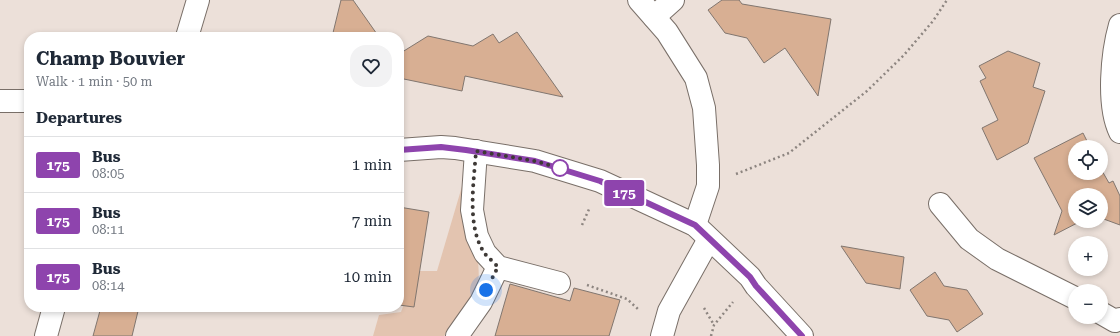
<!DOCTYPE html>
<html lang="en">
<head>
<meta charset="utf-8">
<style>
	:root { --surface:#fff; --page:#f2f2f3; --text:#1f2937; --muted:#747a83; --line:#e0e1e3 }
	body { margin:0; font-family:"Roboto Serif",serif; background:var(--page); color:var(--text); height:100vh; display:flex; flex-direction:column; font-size:15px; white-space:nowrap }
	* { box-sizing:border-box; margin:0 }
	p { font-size:13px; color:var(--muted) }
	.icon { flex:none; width:22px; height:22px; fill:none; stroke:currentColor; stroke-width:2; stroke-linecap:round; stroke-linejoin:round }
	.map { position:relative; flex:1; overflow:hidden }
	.drawer { position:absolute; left:24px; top:32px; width:380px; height:280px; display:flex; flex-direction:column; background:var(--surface); border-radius:16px; box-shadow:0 2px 6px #0003 }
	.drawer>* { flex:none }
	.badge { padding:0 8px; border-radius:3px; font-size:14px; line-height:26px }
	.fabs { position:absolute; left:1068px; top:140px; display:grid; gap:8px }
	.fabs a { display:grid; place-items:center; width:40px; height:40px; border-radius:50%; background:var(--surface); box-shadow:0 2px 6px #0003; font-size:20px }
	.you { position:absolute; width:20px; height:20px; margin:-10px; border:3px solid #fff; border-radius:50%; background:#1a73e8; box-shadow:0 0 0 6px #1a73e833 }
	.map>.badge { position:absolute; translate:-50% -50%; box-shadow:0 0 0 2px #fff }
	h2 { padding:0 12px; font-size:15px; line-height:36px }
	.round { display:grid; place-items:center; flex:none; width:42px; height:42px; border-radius:16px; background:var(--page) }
	.headline { display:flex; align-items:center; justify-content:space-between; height:68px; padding:0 12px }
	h1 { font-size:19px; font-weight:700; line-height:30px }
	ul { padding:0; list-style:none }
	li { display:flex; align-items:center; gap:12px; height:56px; padding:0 12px; border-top:1px solid var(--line) }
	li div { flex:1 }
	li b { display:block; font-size:15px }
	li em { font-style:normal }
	li .badge { min-width:44px; font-weight:700; text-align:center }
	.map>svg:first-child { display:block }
</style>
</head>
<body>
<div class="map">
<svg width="1120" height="336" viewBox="0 0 1120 336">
	<rect width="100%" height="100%" fill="#ece0d9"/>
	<!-- grass -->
	<path fill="#e3c4b0" d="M 463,183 C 468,206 484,269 477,289 C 474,299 452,328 444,336 L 373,336 L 379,315 L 401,312 L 416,271 L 437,271 Z"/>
	<!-- building -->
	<g fill="#d8af93" stroke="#81766f">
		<path d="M 341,0 L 353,0 L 379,37 L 332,37 Z"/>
		<path d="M 722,0 L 739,0 L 742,4 L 831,19 L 818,96 L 785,48 L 764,63 L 747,38 L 725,33 L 708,10 Z"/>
		<path d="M 517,32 L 563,97 L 465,76 L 462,91 L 399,78 L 399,54 L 428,36 L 473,46 L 493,34 L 499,43 Z"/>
		<path d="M 1008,51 L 1040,63 L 1033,87 L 1045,91 L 1028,143 L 997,160 L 982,128 L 998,120 L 980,81 L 986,78 L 979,66 Z"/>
		<path d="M 1083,133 L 1090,147 L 1075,147 L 1075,173 L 1101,173 L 1101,169 L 1109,183 L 1113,181 L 1120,196 L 1120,225 L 1101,218 L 1101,195 L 1075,195 L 1075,221 L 1081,221 L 1054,235 L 1062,211 L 1034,158 Z"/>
		<path d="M 399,207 L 429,212 L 414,307 L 399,305 Z"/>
		<path d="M 841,246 L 904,257 L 900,289 L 866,283 Z"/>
		<path d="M 935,272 L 944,286 L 967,290 L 983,314 L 957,332 L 949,320 L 927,316 L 910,290 Z"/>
		<path d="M 510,284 L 570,301 L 574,288 L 620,300 L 609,336 L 495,336 Z"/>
		<path d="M 101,307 L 139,307 L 132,336 L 93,336 Z"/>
	</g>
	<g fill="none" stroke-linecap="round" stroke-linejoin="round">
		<defs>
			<g id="minor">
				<path d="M 639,0 L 667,32 L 696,78 L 704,108 L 708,165 L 708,186 L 695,225"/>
				<path d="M 654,17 L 673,0"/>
				<path d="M 1120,25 C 1112,53 1107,105 1120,132"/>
				<path d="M 187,37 L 198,0"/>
				<path d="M 0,101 L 29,101"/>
				<path d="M 399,150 L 441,147 L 455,148 L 535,161 L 600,181 L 695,225 L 750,277 L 756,286 L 802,336"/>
				<path d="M 476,151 L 472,210 L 477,236 L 485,253 L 498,267 L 559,283"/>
				<path d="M 940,204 L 969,239 L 997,259 L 1075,298"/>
				<path d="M 1101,313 L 1115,321 L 1120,319"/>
				<path d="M 46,336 L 54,307"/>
				<path d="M 457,336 L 481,302 L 498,267"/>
				<path d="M 662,336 L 669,311 L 709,239"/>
			</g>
		</defs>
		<!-- minor casing -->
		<use href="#minor" stroke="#796f68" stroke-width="24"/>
		<!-- path -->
		<g stroke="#8d8580" stroke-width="2.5" stroke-dasharray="2 3" stroke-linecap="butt">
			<path d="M 736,174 L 789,153 L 867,91 L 904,55 L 933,21 L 947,0"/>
			<path d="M 582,225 L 590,207"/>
			<path d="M 587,285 L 627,299 L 639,310"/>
			<path d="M 704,308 L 714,325"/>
			<path d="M 711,336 L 714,325 L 733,302"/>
		</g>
		<!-- minor -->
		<use href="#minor" stroke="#fff" stroke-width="22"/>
	</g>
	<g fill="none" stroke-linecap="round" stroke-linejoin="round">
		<defs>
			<path id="line" d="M 399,150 L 441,147 L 466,150 L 535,161 L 600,181 L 695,225 L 750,277 L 756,286 L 802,336"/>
		</defs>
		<!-- line casing -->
		<use href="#line" stroke="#fff" stroke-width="9"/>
		<!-- line -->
		<use href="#line" stroke="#8e44ad" stroke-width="6"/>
		<!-- walk -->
		<path stroke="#3e3936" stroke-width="4" stroke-dasharray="0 7.2" d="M 486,290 L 498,267 C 494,263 489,258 485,254 C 466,227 474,182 476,151 L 535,161 L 560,168"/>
	</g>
	<!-- markers -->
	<circle fill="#fff" stroke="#8e44ad" stroke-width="2" cx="560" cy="168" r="8"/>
</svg>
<div class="fabs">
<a><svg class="icon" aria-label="locate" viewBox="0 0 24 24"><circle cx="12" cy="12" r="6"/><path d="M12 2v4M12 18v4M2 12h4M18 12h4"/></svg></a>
<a><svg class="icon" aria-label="layers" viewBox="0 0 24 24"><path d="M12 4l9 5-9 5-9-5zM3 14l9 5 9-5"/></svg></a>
<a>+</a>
<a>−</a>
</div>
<div class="you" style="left:486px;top:290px"></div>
<b class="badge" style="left:624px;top:193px;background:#8e44ad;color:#fff">175</b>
<section class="drawer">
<div class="headline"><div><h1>Champ Bouvier</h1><p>Walk · 1 min · 50 m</p></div><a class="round"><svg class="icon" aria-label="heart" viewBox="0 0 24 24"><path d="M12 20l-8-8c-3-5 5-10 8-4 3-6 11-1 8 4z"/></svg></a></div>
<h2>Departures</h2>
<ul>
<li><span class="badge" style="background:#8e44ad;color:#fff">175</span><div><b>Bus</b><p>08:05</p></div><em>1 min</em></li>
<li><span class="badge" style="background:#8e44ad;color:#fff">175</span><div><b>Bus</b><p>08:11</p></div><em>7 min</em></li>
<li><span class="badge" style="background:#8e44ad;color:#fff">175</span><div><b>Bus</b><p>08:14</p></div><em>10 min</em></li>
</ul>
</section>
</div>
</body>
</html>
